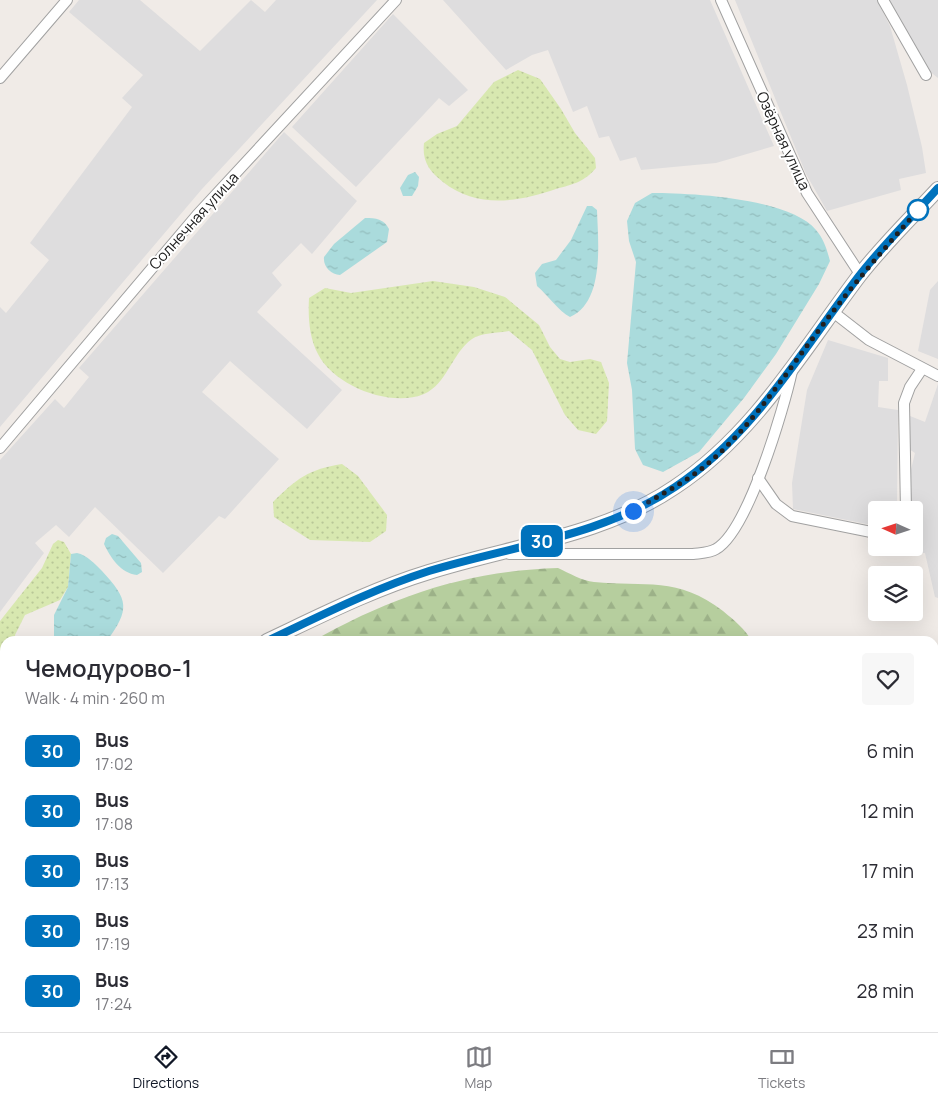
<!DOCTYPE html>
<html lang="en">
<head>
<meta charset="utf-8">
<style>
	:root { --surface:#fff; --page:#f7f7f7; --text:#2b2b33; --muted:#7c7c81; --line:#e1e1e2; --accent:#111827 }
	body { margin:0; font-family:Manrope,sans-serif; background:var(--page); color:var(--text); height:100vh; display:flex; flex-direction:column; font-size:19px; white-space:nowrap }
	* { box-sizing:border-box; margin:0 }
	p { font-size:16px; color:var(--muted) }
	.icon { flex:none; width:28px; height:28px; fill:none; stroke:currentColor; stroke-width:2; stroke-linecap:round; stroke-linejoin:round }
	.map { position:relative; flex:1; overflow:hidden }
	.drawer { position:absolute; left:0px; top:636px; width:939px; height:396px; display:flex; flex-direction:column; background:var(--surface); border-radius:15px 15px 0 0; box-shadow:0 5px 20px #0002 }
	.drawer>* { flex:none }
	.badge { padding:0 10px; border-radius:8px; font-size:18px; line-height:32px }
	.needle { width:32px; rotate:273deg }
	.fabs { position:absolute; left:868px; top:501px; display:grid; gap:10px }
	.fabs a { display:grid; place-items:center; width:55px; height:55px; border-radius:5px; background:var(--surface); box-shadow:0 5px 20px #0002; font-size:25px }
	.you { position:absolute; width:25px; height:25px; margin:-12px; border:4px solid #fff; border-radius:50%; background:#1a73e8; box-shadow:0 0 0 8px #1a73e833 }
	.map>.badge { position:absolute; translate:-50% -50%; box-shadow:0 0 0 2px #fff }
	.round { display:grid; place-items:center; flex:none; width:52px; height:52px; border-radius:5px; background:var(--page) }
	.overview { display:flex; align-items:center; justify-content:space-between; height:85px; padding:0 25px }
	h1 { font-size:24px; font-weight:600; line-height:38px }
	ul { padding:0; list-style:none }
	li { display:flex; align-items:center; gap:15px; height:60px; padding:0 25px }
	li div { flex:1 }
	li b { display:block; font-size:19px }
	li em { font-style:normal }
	li .badge { min-width:55px; font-weight:700; text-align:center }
	.tabs { display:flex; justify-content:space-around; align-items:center; height:70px; border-top:1px solid var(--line); background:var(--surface); font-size:14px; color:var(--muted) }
	.tabs a { display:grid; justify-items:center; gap:2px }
	.tabs .current { color:var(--accent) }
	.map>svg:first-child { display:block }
</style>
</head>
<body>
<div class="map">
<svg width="938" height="1032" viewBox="0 0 938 1032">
	<defs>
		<pattern id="farmland-furrows" width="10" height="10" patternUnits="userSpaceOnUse" patternTransform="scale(1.25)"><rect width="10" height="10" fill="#eeead4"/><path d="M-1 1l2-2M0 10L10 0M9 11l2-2" fill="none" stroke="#ccc8b6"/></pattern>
		<pattern id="grass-dots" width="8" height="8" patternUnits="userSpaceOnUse" patternTransform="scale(1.25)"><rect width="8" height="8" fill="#d8e8b0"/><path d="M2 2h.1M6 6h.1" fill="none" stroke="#b9c797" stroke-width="1.8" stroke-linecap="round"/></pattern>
		<pattern id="forest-firs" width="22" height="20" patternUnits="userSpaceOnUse" patternTransform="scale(1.25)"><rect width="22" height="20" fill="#b6ce9e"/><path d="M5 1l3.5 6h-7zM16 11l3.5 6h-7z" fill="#9cb188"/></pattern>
		<pattern id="water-ripples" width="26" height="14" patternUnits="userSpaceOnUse" patternTransform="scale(1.25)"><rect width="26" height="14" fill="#aadbdc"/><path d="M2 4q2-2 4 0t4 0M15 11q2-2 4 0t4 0" fill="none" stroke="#92bcbc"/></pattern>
	</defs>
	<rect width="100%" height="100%" fill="#f0ebe7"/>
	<!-- residential -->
	<g fill="#deddde">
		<path d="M 79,0 L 140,0 L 200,51 L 251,0 L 265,12 L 276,0 L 377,0 L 202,189 L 0,427 L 0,307 L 6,313 L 49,260 L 30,243 L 132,107 L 122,98 L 143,75 L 69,12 Z"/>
		<path d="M 443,0 L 710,0 L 774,146 L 716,163 L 641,170 L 636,157 L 620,161 L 609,136 L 599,138 L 587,106 L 573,112 L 548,50 L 532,55 L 506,70 Z"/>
		<path d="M 735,0 L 877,0 L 890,26 L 907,85 L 922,147 L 926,173 L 899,179 L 901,190 L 827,211 L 806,174 Z"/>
		<path d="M 888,0 L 938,0 L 938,78 L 928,70 Z"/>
		<path d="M 393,14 L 468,90 L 449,106 L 439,98 L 356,187 L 292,127 Z"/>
		<path d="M 284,132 L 357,201 L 312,254 L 301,243 L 272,273 L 282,285 L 257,312 L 342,390 L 307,429 L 230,361 L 202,392 L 279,459 L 225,519 L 219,516 L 163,573 L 95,507 L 69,537 L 56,525 L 35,543 L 44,553 L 0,612 L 0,460 L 55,399 L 64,408 L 89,377 L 79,368 Z"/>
		<path d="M 938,281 L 938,359 L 918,351 L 930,290 Z"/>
		<path d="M 828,340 L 888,358 L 888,381 L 879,381 L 878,407 L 898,410 L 897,510 L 876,510 L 876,526 L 793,509 L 792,483 L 807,390 Z"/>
		<path d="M 938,384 L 938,598 L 935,597 L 925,553 L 917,553 L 913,548 L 914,510 L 909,510 L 908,482 L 915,453 L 909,449 L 910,416 L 925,422 Z"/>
		<path d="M 0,685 L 5,691 L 5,715 L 0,722 Z"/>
	</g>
	<!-- farmland -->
	<path fill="url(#farmland-furrows)" d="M 934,736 L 938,754 L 938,1032 L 913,1032 L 912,1028 L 934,1028 Z"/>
	<!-- grass -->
	<g fill="url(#grass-dots)">
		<path d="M 518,70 L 540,79 L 561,109 L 575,133 L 595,158 L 596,168 C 584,182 574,184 556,189 C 518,202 477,209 443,182 C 429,171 422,161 424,143 L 437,134 L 457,126 L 494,82 Z"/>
		<path d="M 433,281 L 474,287 L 505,297 L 539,325 L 550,347 L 560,359 L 570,362 L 590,359 L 601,362 L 609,383 L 607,421 L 596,434 L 578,430 L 565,415 L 532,350 L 509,331 C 498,333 480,333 472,339 C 452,353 447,384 424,394 C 391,408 334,386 318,354 C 309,338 308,316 309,298 L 325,288 L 351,293 Z"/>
		<path d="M 342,464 L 358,476 L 387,515 L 386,531 L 370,542 L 310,540 L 274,517 L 273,502 C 296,479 309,469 342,464 Z"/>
		<path d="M 58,540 L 64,542 L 71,554 L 68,587 L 60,600 L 25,615 L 15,635 L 16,641 L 5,641 L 5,665 L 0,659 L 0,621 L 42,568 L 53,544 Z"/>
	</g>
	<!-- forest -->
	<g fill="url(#forest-firs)">
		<path d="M 558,568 C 569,573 582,581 594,582 C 645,587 678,576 723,611 C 735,621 744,628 752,641 L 313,641 C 393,596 466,571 558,568 Z"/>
		<path d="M 0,747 L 5,748 L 5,822 L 0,829 Z"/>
		<path d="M 5,871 L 5,1028 L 900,1028 L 900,1032 L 0,1032 L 0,880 Z"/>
	</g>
	<!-- water -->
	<g fill="url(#water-ripples)">
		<path d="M 415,172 L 419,177 L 418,186 L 412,196 L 403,196 L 400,188 L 408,175 Z"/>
		<path d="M 652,193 C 691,193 790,198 816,230 C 824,239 827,250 830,261 L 819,284 L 776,354 L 744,398 L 699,452 L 663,472 L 643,465 L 635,449 L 632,390 L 627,363 L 636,262 L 629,241 L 627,221 L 635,203 Z"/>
		<path d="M 587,206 L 592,206 L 597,210 C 598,241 605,302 570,317 C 559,312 548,295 537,286 L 535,273 L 542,264 L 556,260 L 571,240 Z"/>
		<path d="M 365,218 C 376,218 384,219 389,229 L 387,242 L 340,275 C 331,274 323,267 324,257 L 334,244 Z"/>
		<path d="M 112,534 L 118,536 L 141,563 L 142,572 L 137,575 C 120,573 111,558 104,544 L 106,538 Z"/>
		<path d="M 77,553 C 87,555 95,564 102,571 C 129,600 130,609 107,641 L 54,641 L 54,615 L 68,587 L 71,554 Z"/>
	</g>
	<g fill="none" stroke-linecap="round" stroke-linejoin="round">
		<defs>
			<g id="minor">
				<path d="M 721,0 L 807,193 L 860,274"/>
				<path d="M 883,0 L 926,75"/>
				<path d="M 0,78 L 67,0"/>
				<path d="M 833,312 L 869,340 L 938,376"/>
				<path d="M 0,448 L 197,215 L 396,0"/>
				<path d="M 758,478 L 776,504 L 792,516 L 876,533"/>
				<path d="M 906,510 L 904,403 L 910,387 L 922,369"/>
				<path d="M 509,554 L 693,554 C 700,553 710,553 716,549 C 748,531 784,408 792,371"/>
				<path d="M 0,671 L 5,677"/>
			</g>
			<g id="tertiary">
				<path d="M 267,641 C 320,616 373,589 429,572 C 511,546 603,536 675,487 C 754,435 803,350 859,276 C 883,245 912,217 938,189"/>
				<path d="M 0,855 L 5,847"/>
			</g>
		</defs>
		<!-- minor casing -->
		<use href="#minor" stroke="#a1a1a1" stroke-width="12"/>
		<!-- tertiary casing -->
		<use href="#tertiary" stroke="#a1a1a1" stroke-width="16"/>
		<!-- minor -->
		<use href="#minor" stroke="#fff" stroke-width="10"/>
		<!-- tertiary -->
		<use href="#tertiary" stroke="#fff" stroke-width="14"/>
	</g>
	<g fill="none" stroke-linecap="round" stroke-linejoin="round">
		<defs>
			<path id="line" d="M 267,641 C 320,616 373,589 429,571 C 511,546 603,536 675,487 C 754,435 802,350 859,276 C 883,245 912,217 938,188"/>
		</defs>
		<!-- line casing -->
		<use href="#line" stroke="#fff" stroke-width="11"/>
		<!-- line -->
		<use href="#line" stroke="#0072bc" stroke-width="8"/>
		<!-- walk -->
		<path stroke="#202020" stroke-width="5" stroke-dasharray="0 9" d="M 633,511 C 657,497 682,484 704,467 C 750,429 783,377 819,330 C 850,288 884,249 918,210"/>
	</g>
	<!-- markers -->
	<circle fill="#fff" stroke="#0072bc" stroke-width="2.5" cx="918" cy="210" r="10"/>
	<g text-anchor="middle" stroke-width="4" stroke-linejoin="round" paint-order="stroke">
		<!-- street labels -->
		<g font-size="15" fill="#202020" stroke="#fff">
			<text transform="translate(783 141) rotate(65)" y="5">Озёрная улица</text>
			<text transform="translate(194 221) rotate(-48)" y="5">Солнечная улица</text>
		</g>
	</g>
</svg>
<div class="fabs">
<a><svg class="needle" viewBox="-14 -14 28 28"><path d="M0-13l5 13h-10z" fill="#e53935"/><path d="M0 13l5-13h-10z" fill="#7c7c81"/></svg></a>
<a><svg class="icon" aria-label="layers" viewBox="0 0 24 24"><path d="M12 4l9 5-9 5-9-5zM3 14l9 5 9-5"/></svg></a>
</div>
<div class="you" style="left:633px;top:511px"></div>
<b class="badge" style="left:542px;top:541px;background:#0072bc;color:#fff">30</b>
<section class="drawer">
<div class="overview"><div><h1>Чемодурово-1</h1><p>Walk · 4 min · 260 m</p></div><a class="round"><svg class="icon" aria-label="heart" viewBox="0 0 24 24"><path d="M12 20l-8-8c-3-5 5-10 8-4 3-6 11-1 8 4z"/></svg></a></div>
<ul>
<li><span class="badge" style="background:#0072bc;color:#fff">30</span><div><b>Bus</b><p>17:02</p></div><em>6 min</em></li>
<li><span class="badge" style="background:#0072bc;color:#fff">30</span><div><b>Bus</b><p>17:08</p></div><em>12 min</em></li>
<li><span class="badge" style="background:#0072bc;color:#fff">30</span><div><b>Bus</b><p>17:13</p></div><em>17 min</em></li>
<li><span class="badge" style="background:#0072bc;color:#fff">30</span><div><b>Bus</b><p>17:19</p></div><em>23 min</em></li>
<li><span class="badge" style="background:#0072bc;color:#fff">30</span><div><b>Bus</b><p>17:24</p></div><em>28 min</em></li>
</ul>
</section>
</div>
<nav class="tabs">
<a class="current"><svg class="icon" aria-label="directions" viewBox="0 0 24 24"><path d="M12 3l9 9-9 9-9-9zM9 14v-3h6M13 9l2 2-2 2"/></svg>Directions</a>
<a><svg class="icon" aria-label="map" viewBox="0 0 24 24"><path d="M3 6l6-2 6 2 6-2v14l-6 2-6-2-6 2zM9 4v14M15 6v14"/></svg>Map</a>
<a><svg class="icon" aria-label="tickets" viewBox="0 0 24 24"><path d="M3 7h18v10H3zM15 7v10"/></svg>Tickets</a>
</nav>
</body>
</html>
